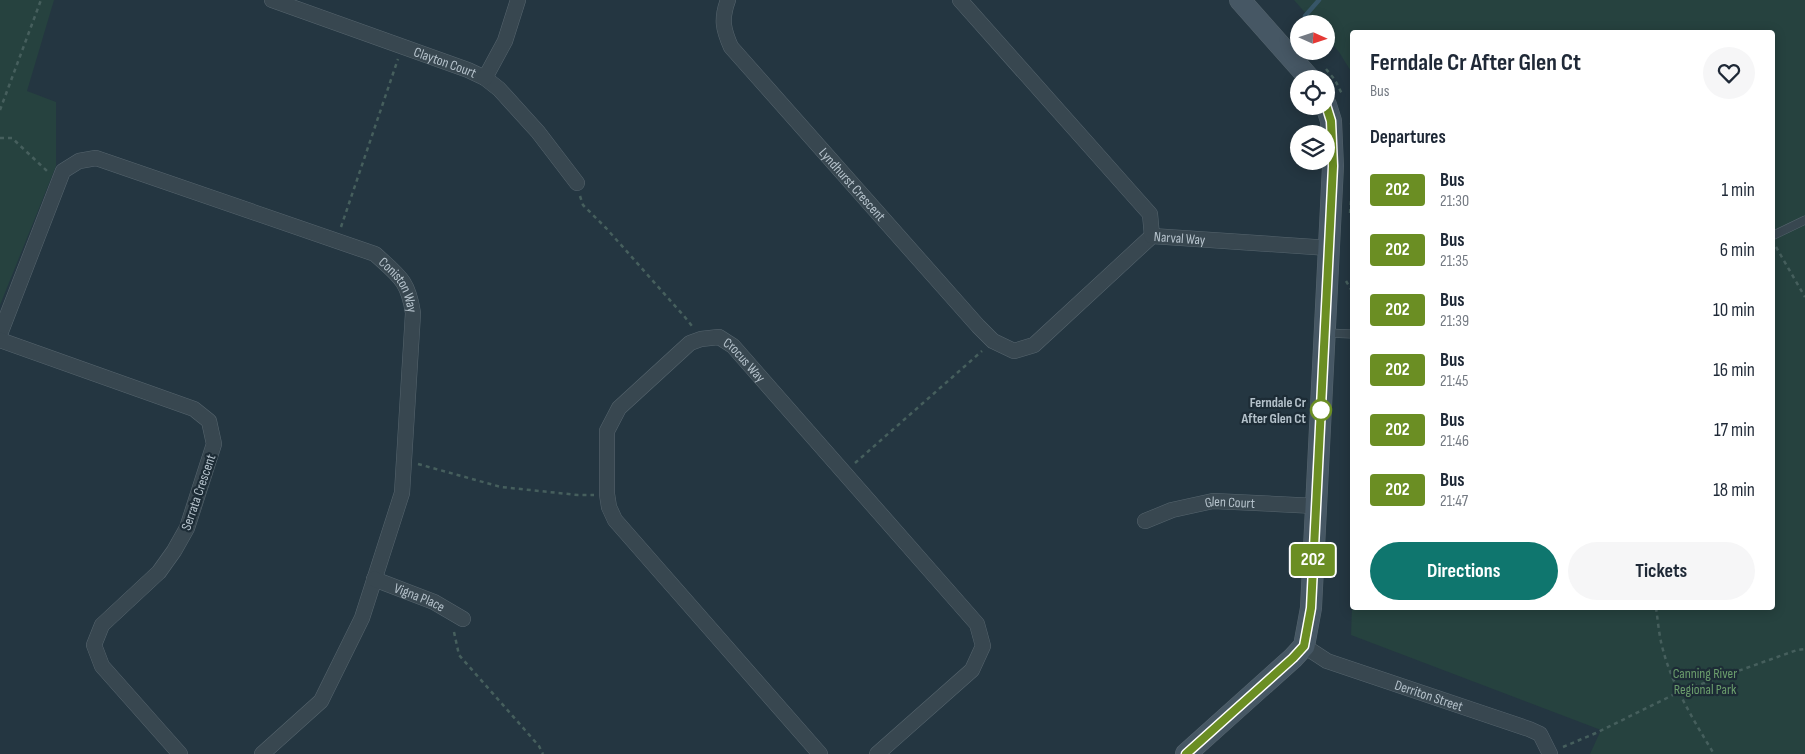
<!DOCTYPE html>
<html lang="en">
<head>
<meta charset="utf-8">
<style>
	:root { --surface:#fff; --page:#f6f6f7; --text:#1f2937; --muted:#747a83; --accent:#0f766e }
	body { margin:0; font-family:"Sofia Sans Condensed",sans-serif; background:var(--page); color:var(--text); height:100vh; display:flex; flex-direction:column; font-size:19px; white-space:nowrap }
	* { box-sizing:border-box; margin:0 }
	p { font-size:16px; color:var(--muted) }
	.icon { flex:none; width:28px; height:28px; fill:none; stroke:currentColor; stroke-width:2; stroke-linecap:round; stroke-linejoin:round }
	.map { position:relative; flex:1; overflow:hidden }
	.panel { position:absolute; left:1350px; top:30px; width:425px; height:580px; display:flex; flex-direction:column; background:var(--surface); border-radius:5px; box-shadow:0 2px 12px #0003 }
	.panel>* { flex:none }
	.badge { padding:0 10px; border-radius:4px; font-size:18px; line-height:32px }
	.needle { width:32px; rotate:93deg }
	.buttons { position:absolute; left:1290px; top:15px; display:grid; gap:10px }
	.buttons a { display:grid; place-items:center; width:45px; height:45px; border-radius:50%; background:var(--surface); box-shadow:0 2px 12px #0003; font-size:25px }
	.map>.badge { position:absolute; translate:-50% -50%; box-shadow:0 0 0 2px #fff }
	h2 { padding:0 20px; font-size:19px; line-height:45px }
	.round { display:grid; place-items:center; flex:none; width:52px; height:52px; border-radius:26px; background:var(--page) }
	.head { display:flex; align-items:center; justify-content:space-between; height:85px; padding:0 20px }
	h1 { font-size:24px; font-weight:700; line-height:38px }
	.button { display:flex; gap:10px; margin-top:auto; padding:10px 20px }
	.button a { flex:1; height:58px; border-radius:30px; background:var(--accent); color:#fff; font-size:20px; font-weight:700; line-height:58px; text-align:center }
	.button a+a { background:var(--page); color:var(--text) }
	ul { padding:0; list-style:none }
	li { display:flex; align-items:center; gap:15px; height:60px; padding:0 20px }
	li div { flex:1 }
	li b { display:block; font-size:19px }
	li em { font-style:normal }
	li .badge { min-width:55px; font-weight:700; text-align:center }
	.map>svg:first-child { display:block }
</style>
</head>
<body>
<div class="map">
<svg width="1805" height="754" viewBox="0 0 1805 754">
	<rect width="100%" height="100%" fill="#243641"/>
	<!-- green -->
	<g fill="#26423f">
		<path d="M 0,0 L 54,0 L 27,91 L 56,102 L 56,166 L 0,305 Z"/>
		<path d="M 1294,0 L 1805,0 L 1805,754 L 1590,754 L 1601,730 L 1351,635 L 1352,606 L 1352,608 L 1772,608 L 1772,32 L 1352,32 L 1352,73 L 1339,52 L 1326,37 L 1326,24 L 1315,24 Z"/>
	</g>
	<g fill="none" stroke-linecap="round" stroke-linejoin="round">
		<!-- stream -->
		<path stroke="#375668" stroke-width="4.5" d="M 1305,16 L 1319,0"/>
		<defs>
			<g id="lane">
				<path d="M 1772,236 L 1805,220"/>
				<path d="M 1327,333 L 1352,334"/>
			</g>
			<g id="street">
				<path id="s1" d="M 272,0 L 468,70 L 485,78 L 499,89 L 538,132 L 577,183"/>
				<path id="s2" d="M 728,0 C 721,19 723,29 731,47 L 978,326 L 993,341 L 1014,351 L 1034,345 L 1152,236 L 1329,248"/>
				<path d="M 960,0 L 1150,214 L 1152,236"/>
				<path d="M 485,78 L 505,41 L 518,0"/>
				<path id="s3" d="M 0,334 L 63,171 L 79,161 L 96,158 L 375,254 C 399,276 408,280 413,313 L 402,493 L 362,618 L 321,701 L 262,754"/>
				<path d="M 0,340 L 194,409 L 209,421 L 214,444 L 187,528 L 174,551 L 159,572 L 102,625 L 94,645 L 102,666 L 180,754"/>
				<path id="s4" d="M 1145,521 L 1172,510 L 1213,501 L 1316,506"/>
				<path id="s5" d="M 374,579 L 434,602 L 463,619"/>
				<path id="s6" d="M 1304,646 L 1327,661 L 1529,729 L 1540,734 L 1550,754"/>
				<path id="s7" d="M 820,754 L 615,520 L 609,507 L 607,494 L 607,431 L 619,408 L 690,343 L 701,339 L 719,337 L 733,346 L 977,624 L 983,646 L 972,670 L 877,754"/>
			</g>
			<g id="secondary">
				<path d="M 1240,0 L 1310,79"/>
				<path d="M 1186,754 L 1293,658 L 1304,646 L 1311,608 L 1333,166 L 1331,121 L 1326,105"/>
			</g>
		</defs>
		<!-- lane casing -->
		<use href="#lane" stroke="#56656e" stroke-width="9"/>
		<!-- street casing -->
		<use href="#street" stroke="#56656e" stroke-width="16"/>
		<!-- secondary casing -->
		<use href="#secondary" stroke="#56656e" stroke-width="22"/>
		<!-- path -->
		<g stroke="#465f5d" stroke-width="2.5" stroke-dasharray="4 4" stroke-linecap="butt">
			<path d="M 1326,69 L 1335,80 L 1342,94"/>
			<path d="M 0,110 L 41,0"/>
			<path d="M 1351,123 L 1352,133"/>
			<path d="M 0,138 L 12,138 L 48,172"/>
			<path d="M 580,196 L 583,205 L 606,228 L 684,316 L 692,326"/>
			<path d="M 1350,213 L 1352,187"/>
			<path d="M 341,227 L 398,59"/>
			<path d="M 1776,247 L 1805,297"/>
			<path d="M 1346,281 L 1352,291"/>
			<path d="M 855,463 L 982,351"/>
			<path d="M 418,464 L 501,487 L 578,495 L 594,495"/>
			<path d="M 1656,608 C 1658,621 1659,636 1663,650 C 1673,687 1694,721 1714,754"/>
			<path d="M 454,632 L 459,655 L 539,746 L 543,754"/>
			<path d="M 1563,747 L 1596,733 L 1679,692 L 1797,650 L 1805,649"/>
		</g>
		<!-- lane -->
		<use href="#lane" stroke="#384750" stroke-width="8"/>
		<!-- street -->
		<use href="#street" stroke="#384750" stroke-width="15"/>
		<!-- secondary -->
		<use href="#secondary" stroke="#465764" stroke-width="21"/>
	</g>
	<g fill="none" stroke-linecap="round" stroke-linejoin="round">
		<defs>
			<path id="line" d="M 1186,754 L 1293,658 L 1304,646 L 1311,608 L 1333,166 L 1331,121 L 1326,105"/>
		</defs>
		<!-- line casing -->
		<use href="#line" stroke="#fff" stroke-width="11"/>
		<!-- line -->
		<use href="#line" stroke="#6b8e23" stroke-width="8"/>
	</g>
	<!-- markers -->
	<circle fill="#fff" stroke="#6b8e23" stroke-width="2.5" cx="1321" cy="410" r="10"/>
	<g text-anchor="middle" stroke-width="4.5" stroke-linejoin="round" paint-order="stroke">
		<!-- street labels -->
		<g font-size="14" fill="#b5c2cb" stroke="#1d2c36">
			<text dy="5" stroke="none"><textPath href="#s1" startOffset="184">Clayton Court</textPath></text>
			<text dy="5" stroke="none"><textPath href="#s2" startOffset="232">Lyndhurst Crescent</textPath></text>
			<text dy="5" stroke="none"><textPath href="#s2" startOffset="675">Narval Way</textPath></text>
			<text dy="5" stroke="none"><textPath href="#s3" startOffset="546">Coniston Way</textPath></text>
			<text dy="5" stroke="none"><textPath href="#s7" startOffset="588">Crocus Way</textPath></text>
			<text transform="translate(198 492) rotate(-71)" y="5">Serrata Crescent</text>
			<text dy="5" stroke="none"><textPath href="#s4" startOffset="88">Glen Court</textPath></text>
			<text dy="5" stroke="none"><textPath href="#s5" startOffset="49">Vigna Place</textPath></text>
			<text dy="5" stroke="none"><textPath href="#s6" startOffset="135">Derriton Street</textPath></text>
		</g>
		<!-- stop labels -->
		<g font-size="14" font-weight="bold" fill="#b5c2cb" stroke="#1d2c36" text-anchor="end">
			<text x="1306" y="407">Ferndale Cr<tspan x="1306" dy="16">After Glen Ct</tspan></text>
		</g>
		<!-- park labels -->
		<g font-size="14" fill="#6b9d6c" stroke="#1d2c36">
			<text x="1705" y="678">Canning River<tspan x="1705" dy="16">Regional Park</tspan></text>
		</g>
	</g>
</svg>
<div class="buttons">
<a><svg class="needle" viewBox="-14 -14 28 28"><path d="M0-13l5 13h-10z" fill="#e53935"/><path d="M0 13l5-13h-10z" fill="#747a83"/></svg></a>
<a><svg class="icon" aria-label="locate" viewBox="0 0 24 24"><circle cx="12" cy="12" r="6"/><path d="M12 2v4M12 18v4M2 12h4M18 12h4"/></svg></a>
<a><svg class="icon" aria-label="layers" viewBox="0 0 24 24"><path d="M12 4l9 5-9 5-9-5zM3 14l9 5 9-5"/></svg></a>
</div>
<b class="badge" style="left:1313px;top:560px;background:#6b8e23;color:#fff">202</b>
<section class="panel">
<div class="head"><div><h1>Ferndale Cr After Glen Ct</h1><p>Bus</p></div><a class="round"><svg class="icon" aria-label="heart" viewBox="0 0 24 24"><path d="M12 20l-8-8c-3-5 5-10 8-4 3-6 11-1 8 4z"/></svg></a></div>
<h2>Departures</h2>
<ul>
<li><span class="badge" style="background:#6b8e23;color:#fff">202</span><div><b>Bus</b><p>21:30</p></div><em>1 min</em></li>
<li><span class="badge" style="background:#6b8e23;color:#fff">202</span><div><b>Bus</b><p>21:35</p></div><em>6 min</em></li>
<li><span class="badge" style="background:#6b8e23;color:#fff">202</span><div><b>Bus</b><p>21:39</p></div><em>10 min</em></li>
<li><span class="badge" style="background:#6b8e23;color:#fff">202</span><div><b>Bus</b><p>21:45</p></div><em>16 min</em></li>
<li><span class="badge" style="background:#6b8e23;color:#fff">202</span><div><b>Bus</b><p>21:46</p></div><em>17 min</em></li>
<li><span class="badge" style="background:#6b8e23;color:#fff">202</span><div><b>Bus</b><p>21:47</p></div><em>18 min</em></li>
</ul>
<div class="button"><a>Directions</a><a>Tickets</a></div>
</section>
</div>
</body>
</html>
